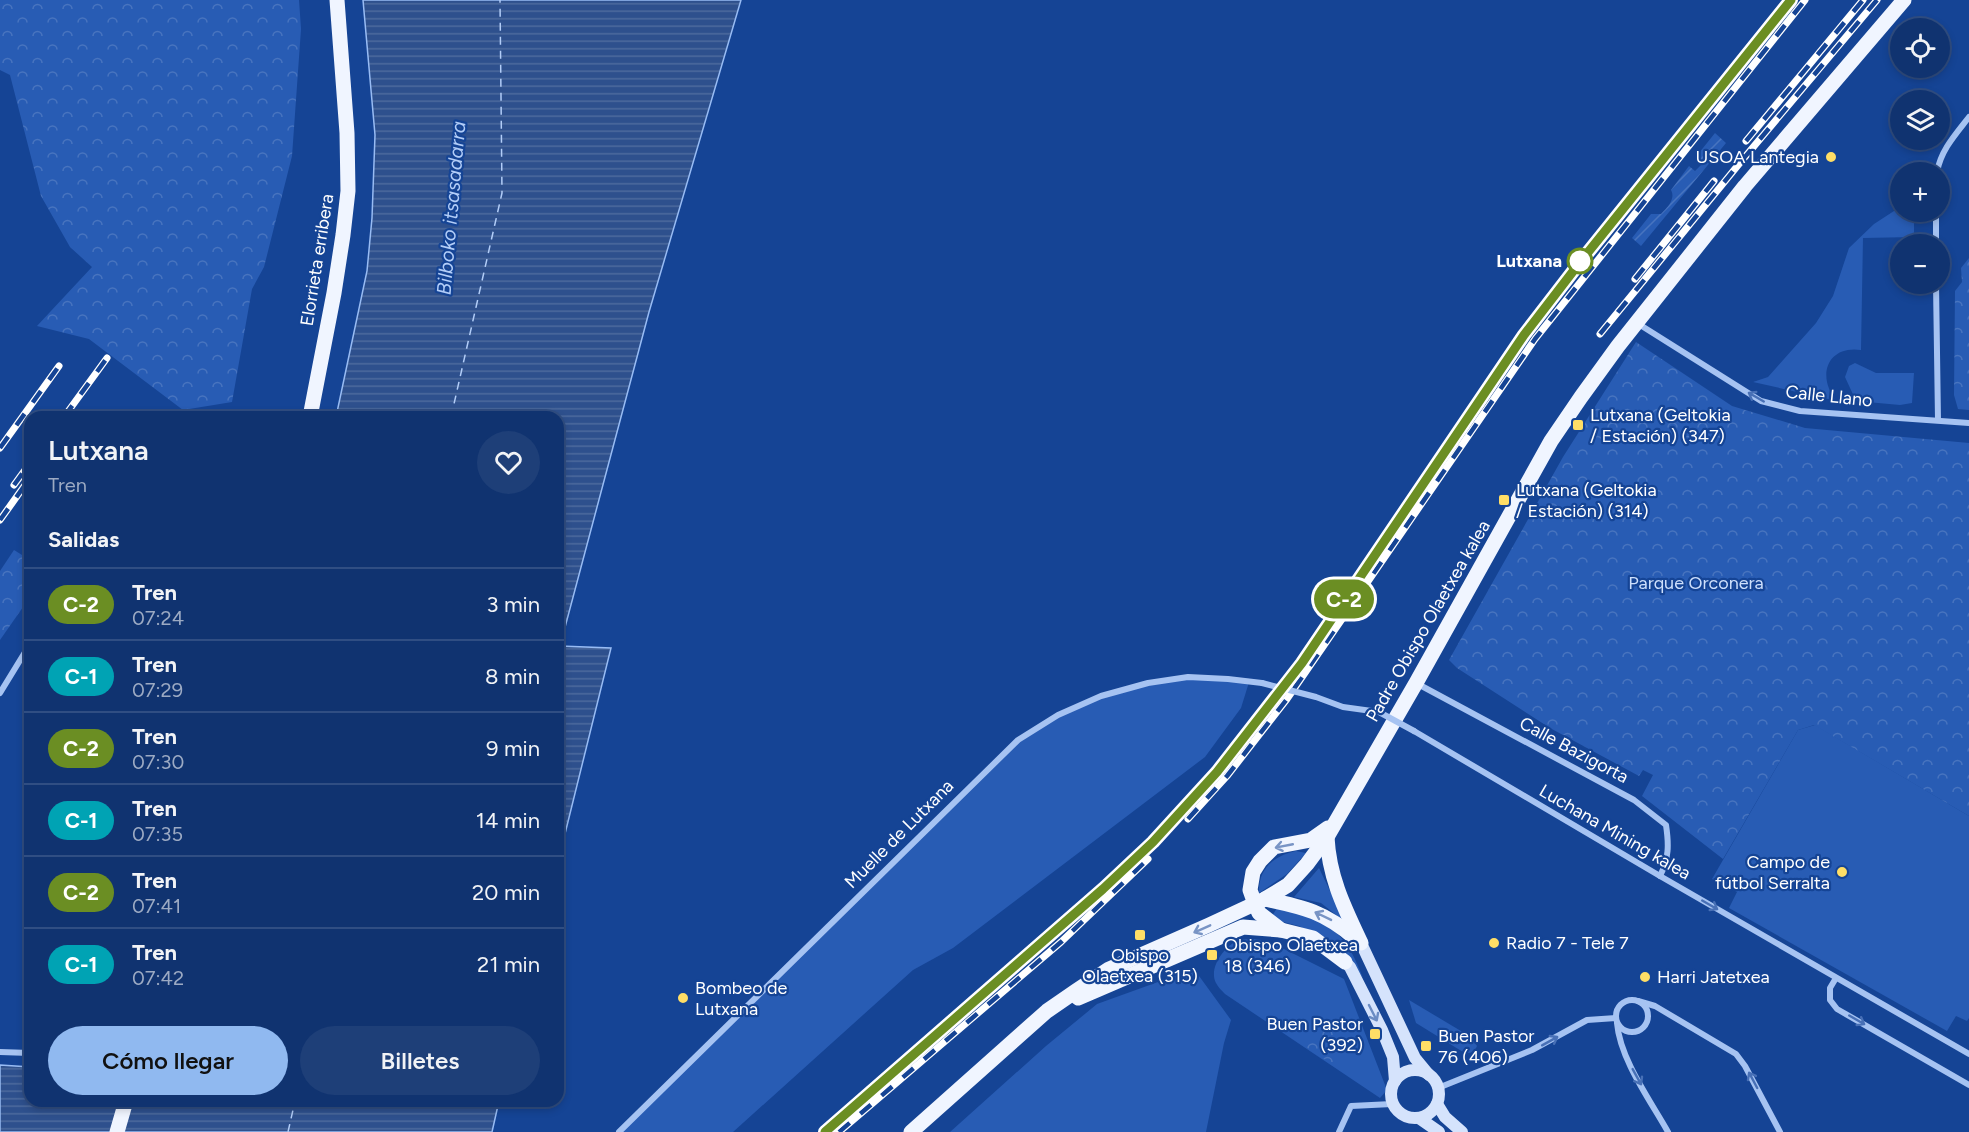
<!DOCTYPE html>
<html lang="es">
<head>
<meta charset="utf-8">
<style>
	:root { --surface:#103370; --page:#1e3f78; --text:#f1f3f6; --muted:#9caac3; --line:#304e83; --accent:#90b9f0 }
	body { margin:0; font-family:Figtree,sans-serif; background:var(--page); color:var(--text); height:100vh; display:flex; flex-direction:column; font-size:22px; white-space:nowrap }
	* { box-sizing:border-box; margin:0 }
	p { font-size:20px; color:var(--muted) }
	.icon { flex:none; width:33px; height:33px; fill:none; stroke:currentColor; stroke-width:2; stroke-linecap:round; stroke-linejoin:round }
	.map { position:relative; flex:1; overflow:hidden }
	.sheet { position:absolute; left:24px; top:411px; width:540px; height:696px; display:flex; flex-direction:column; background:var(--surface); border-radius:18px; box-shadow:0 3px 9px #0003,0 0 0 2px var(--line) }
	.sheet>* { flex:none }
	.badge { padding:0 12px; border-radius:20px; font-size:21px; line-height:39px }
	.buttons { position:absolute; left:1890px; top:18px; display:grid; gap:12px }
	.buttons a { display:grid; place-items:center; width:60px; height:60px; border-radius:50%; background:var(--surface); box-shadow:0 3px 9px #0003,0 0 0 2px var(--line); font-size:30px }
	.map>.badge { position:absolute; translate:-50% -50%; box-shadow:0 0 0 3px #fff }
	h2 { padding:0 24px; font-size:22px; line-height:54px }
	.round { display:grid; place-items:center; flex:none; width:63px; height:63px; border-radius:32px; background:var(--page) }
	.headline { display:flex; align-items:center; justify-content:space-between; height:102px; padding:0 24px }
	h1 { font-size:28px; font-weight:600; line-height:45px }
	.primary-button { display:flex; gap:12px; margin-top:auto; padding:12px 24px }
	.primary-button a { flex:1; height:69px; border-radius:36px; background:var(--accent); color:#111; font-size:24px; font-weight:600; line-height:69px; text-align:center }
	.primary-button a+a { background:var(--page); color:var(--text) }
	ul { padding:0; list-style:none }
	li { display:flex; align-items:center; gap:18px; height:72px; padding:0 24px; border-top:2px solid var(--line) }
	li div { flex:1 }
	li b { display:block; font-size:22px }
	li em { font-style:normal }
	li .badge { min-width:66px; font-weight:700; text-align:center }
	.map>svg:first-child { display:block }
</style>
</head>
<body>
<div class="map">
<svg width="1969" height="1132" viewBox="0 0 1969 1132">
	<defs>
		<pattern id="forest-crowns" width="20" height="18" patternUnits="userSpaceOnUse" patternTransform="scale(1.5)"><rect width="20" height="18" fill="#285cb4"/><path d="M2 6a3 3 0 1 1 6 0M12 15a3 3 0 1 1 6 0" fill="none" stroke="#4874bf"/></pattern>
		<pattern id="garden-furrows" width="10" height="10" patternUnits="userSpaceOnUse" patternTransform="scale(1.5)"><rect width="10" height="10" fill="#285cb4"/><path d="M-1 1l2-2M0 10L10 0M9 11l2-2" fill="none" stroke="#4874bf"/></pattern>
		<pattern id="water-rules" width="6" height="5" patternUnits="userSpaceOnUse" patternTransform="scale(1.5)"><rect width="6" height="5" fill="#2e508d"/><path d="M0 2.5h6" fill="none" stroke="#4d6a9e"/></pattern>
	</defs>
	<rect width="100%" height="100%" fill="#154495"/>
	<!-- grass -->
	<g fill="#285cb4">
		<path d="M 1900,209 L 1900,212 L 1914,212 L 1914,237 L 1863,238 L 1861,350 C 1827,345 1816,377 1837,401 L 1753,382 L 1768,377 L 1816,323 L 1833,296 L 1849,248 L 1874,224 L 1894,211 Z"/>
		<path d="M 1855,363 L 1876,373 L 1914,373 L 1912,403 L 1900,405 L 1856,401 L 1845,377 L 1849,366 Z"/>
		<path d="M 1188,677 L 1250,679 L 1241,708 L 1205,757 L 953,948 L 913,970 L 733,1132 L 619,1132 L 1018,740 L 1058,715 L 1101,696 Z"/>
		<path d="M 1815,725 L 1969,816 L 1969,1018 L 1967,1021 L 1956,1016 L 1947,1031 L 1729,908 L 1737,892 L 1712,879 L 1798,730 Z"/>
		<path d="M 1296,851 L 1306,853 L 1287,874 L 1259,893 C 1258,868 1274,856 1296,851 Z"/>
		<path d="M 1319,868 L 1345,922 L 1321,903 L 1294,897 Z"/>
		<path d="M 1277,908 C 1289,908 1297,912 1308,916 C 1342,931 1350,945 1363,978 L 1347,956 L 1320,937 L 1299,926 L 1275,920 L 1272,916 Z"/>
		<path d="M 1254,939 L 1268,941 L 1344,979 L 1387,1090 L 1380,1098 L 1225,994 C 1222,991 1218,987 1216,983 C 1208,968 1225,945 1239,940 C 1243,939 1249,939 1254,939 Z"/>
		<path d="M 1194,969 L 1231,1020 L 1224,1043 L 1206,1132 L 950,1132 L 1046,1046 L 1097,1004 Z"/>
		<path d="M 1409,1000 L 1471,1037 L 1477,1046 C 1474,1053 1470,1054 1463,1052 L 1416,1023 Z"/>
	</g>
	<!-- forest -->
	<g fill="url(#forest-crowns)">
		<path d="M 0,0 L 299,0 L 301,29 L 292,156 L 264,267 L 252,289 L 232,402 L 183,410 L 89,339 L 37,326 L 92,267 L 70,247 L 41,196 L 10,75 L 0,70 Z"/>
		<path d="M 1969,258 L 1969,410 L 1958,409 L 1954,395 L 1955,291 L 1962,282 L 1961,268 Z"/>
		<path d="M 1636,342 L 1732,406 L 1805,428 L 1969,443 L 1969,816 L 1814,725 L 1798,730 L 1723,859 L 1642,796 L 1653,775 L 1643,770 L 1639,776 L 1550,728 L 1457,668 L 1449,660 L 1563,457 Z"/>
		<path d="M 14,550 L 30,560 L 30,597 L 0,640 L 0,571 Z"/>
		<path d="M 1325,1018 L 1358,1041 L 1339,1069 L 1306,1047 Z"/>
	</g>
	<!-- garden -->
	<path fill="url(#garden-furrows)" d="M 1715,133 L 1726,143 L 1641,246 L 1632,238 L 1651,214 L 1661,214 C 1667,208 1676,199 1671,190 L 1689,166 L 1695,171 L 1702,164 L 1695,158 Z"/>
	<!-- water -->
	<g fill="url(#water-rules)" stroke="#98bcf4" stroke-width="1.5">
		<path d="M 363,0 L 741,0 L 649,312 L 560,646 L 611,648 L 558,862 L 558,417 L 336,417 L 367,271 L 372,218 L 375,135 Z"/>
		<path d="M 0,1065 L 30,1067 L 30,1101 L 499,1101 L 492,1132 L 0,1132 Z"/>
	</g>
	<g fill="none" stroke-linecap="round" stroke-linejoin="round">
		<!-- ferry -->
		<g stroke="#b2cdf8" stroke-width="1.5" stroke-dasharray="8 6" stroke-linecap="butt">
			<path d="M 451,417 L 502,193 L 500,0"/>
			<path d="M 288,1132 L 295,1101"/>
		</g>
		<!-- minor -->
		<g stroke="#a6c3f2" stroke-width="6">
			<path d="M 1937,172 C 1941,150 1955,135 1969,117"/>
			<path d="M 1936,244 L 1936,212"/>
			<path d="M 1936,284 L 1938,420"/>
			<path d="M 1637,323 L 1761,401 L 1800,411 L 1969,423"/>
			<path d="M 1416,683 L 1634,800 L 1666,825 C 1669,845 1669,858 1660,876"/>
			<path d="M 0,693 L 30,644"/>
			<path d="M 1414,731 L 1660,876 L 1969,1054"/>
			<path d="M 1836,978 L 1830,988 L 1830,1000 L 1837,1009 L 1969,1085"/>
			<circle cx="1632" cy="1016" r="16"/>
			<path d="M 1638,1001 L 1655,1006 L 1736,1054 L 1745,1066 L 1780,1132"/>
			<path d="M 1617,1023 C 1620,1059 1650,1100 1668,1132"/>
			<path d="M 0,1052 L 30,1053"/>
			<path d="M 1438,1088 L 1532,1050 L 1587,1020 L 1616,1018"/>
			<path d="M 619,1132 L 1018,740 L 1058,715 L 1101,696 L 1148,683 L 1188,677 L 1228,679 L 1262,683"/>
			<path d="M 1339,1132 L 1351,1106 L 1392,1104"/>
		</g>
		<!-- secondary -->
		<g stroke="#d5e3fc" stroke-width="12">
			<path d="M 1361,943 L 1415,1058 L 1429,1075"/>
			<path d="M 1345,962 L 1350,967 L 1382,1030 L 1393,1057 L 1395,1081"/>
			<circle cx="1415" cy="1094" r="24"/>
			<path d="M 1437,1104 L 1445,1117 L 1462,1132"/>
			<path d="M 1419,1118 L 1439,1132"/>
		</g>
		<!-- primary -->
		<g stroke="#f0f5ff" stroke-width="15">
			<path d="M 310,417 L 334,293 L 343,235 L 348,191 L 347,133 L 337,0"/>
			<path d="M 1327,837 C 1329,877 1344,907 1361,943"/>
			<path d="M 1265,899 C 1304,907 1325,912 1356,939"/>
			<path d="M 1281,930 L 1259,913 L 1255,904 L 1250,890 L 1253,872 L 1260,861 L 1274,847 L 1311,840 L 1328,828"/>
			<path d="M 1078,998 L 1243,927 L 1281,930 L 1313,938 L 1345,962"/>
			<path d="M 117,1132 L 126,1101"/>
			<path d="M 911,1132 L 1047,1011 L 1076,991 L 1109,969 L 1209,925 L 1265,899 L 1288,885 L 1307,864 L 1327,837 L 1416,683 L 1551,441 L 1581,397 L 1618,346 L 1745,186 L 1904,0"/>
		</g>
		<defs>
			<g id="rail">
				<path d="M 1746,141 L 1863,0"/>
				<path d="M 1635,279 L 1714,181"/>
				<path d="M 1600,334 L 1739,164 L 1877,0"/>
				<path d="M 64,417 L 107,358"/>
				<path d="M 0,448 L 59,366"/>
				<path d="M 14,485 L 30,463"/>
				<path d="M 0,520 L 30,478"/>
				<path d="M 1188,819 L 1227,776 L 1287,699 L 1535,339 L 1805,0"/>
				<path d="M 825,1132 C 892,1072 960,1013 1028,954 C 1094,896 1161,839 1217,772 C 1318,653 1396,517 1485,390 C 1580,255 1686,128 1791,0"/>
				<path d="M 839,1132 L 1061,942 L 1148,859"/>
			</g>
		</defs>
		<!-- rail casing -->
		<use href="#rail" stroke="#fff" stroke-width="7"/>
		<!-- rail -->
		<use href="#rail" stroke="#154495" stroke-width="4.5" stroke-dasharray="14" stroke-linecap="butt"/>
		<!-- minor-bridge -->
		<path stroke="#a6c3f2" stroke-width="6" d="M 1262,683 L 1316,697 L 1343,707 L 1379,712 L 1414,731"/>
	</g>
	<!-- one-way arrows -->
	<defs><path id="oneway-shaft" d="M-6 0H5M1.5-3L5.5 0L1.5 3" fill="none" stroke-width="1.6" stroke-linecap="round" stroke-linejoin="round" transform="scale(1.5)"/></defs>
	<g stroke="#4870b6">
		<use href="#oneway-shaft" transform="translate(1756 397) rotate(-150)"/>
		<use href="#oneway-shaft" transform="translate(1710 905) rotate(30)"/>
		<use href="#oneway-shaft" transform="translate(1857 1020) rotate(30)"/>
		<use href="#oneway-shaft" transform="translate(1550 1041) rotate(-29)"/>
		<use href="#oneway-shaft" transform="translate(1637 1077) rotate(61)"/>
		<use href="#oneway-shaft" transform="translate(1753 1080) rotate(-118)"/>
	</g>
	<g stroke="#7894c5">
		<use href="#oneway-shaft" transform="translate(1284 846) rotate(169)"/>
		<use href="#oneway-shaft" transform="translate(1323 916) rotate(-154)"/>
		<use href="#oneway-shaft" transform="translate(1202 929) rotate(156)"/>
	</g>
	<use stroke="#6b8cc3" href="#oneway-shaft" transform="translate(1373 1013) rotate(63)"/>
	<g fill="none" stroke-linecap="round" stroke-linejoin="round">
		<defs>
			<path id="line" d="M 825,1132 L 1103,889 L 1153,842 L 1217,772 L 1302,663 L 1524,335 L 1581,261 L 1791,0"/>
		</defs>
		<!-- line casing -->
		<use href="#line" stroke="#fff" stroke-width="14"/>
		<!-- line -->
		<use href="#line" stroke="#6b8e23" stroke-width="9"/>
	</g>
	<!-- markers -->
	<g fill="#ffde66" stroke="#154495" stroke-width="2">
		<circle cx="1831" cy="157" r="6"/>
		<rect x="1572" y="419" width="12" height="12" rx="3"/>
		<rect x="1498" y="494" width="12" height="12" rx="3"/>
		<circle cx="1842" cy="872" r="6"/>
		<rect x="1134" y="929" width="12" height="12" rx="3"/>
		<circle cx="1494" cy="943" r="6"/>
		<rect x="1206" y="949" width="12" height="12" rx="3"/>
		<circle cx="1645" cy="977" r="6"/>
		<circle cx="683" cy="998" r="6"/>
		<rect x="1369" y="1028" width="12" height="12" rx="3"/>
		<rect x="1420" y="1040" width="12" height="12" rx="3"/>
	</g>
	<circle fill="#fff" stroke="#6b8e23" stroke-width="3" cx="1580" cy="261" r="12"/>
	<g text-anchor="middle" stroke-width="4.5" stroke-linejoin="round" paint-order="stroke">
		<!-- poi labels -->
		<g font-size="18" fill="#fff" stroke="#154495" text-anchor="start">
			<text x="1819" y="163" text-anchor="end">USOA Lantegia</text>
			<text x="1590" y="421">Lutxana (Geltokia<tspan x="1590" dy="21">/ Estación) (347)</tspan></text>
			<text x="1516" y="496">Lutxana (Geltokia<tspan x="1516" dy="21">/ Estación) (314)</tspan></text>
			<text x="1830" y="868" text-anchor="end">Campo de<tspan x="1830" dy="21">fútbol Serralta</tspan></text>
			<text x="1506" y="949">Radio 7 - Tele 7</text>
			<text x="1224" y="951">Obispo Olaetxea<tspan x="1224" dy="21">18 (346)</tspan></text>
			<text x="1140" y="961" text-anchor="middle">Obispo<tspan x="1140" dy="21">Olaetxea (315)</tspan></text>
			<text x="1657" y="983">Harri Jatetxea</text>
			<text x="695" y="994">Bombeo de<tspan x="695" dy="21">Lutxana</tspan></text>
			<text x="1363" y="1030" text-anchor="end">Buen Pastor<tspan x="1363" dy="21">(392)</tspan></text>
			<text x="1438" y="1042">Buen Pastor<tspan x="1438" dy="21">76 (406)</tspan></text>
		</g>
		<!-- street labels -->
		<g font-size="18" fill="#fff" stroke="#154495">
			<text transform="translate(317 260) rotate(-81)" y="6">Elorrieta erribera</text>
			<text transform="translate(1829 396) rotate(6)" y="6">Calle Llano</text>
			<text transform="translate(1428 621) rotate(-60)" y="6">Padre Obispo Olaetxea kalea</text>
			<text transform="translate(1574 750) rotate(28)" y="6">Calle Bazigorta</text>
			<text transform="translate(1615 832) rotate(30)" y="6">Luchana Mining kalea</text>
			<text transform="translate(899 834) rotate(-45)" y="6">Muelle de Lutxana</text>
		</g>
		<!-- stop labels -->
		<g font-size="18" font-weight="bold" fill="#fff" stroke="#154495" text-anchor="end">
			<text x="1562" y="267">Lutxana</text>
		</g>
		<!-- park labels -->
		<g font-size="18" fill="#cddffc" stroke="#154495">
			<text x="1696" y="589">Parque Orconera</text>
		</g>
		<!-- water labels -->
		<g font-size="20" font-style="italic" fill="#b2cdf8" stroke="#154495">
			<text transform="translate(451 208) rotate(-85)" y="7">Bilboko itsasadarra</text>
		</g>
	</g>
</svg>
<div class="buttons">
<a><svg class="icon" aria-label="locate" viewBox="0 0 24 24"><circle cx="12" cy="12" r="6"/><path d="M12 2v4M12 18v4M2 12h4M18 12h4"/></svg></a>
<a><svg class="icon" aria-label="layers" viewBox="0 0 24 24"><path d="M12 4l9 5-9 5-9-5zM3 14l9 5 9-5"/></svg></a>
<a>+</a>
<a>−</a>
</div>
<b class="badge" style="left:1344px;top:599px;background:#6b8e23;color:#fff">C-2</b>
<section class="sheet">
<div class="headline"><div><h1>Lutxana</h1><p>Tren</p></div><a class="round"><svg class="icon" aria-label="heart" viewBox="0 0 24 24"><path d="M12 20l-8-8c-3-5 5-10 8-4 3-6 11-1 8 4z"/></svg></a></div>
<h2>Salidas</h2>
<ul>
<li><span class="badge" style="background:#6b8e23;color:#fff">C-2</span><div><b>Tren</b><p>07:24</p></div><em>3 min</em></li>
<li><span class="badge" style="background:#00a3b4;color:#fff">C-1</span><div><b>Tren</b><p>07:29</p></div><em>8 min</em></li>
<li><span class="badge" style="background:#6b8e23;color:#fff">C-2</span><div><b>Tren</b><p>07:30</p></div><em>9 min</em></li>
<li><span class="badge" style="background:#00a3b4;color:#fff">C-1</span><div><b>Tren</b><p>07:35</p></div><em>14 min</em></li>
<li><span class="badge" style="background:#6b8e23;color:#fff">C-2</span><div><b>Tren</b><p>07:41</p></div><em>20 min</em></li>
<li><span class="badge" style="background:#00a3b4;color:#fff">C-1</span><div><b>Tren</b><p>07:42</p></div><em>21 min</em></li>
</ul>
<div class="primary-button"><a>Cómo llegar</a><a>Billetes</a></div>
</section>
</div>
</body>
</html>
